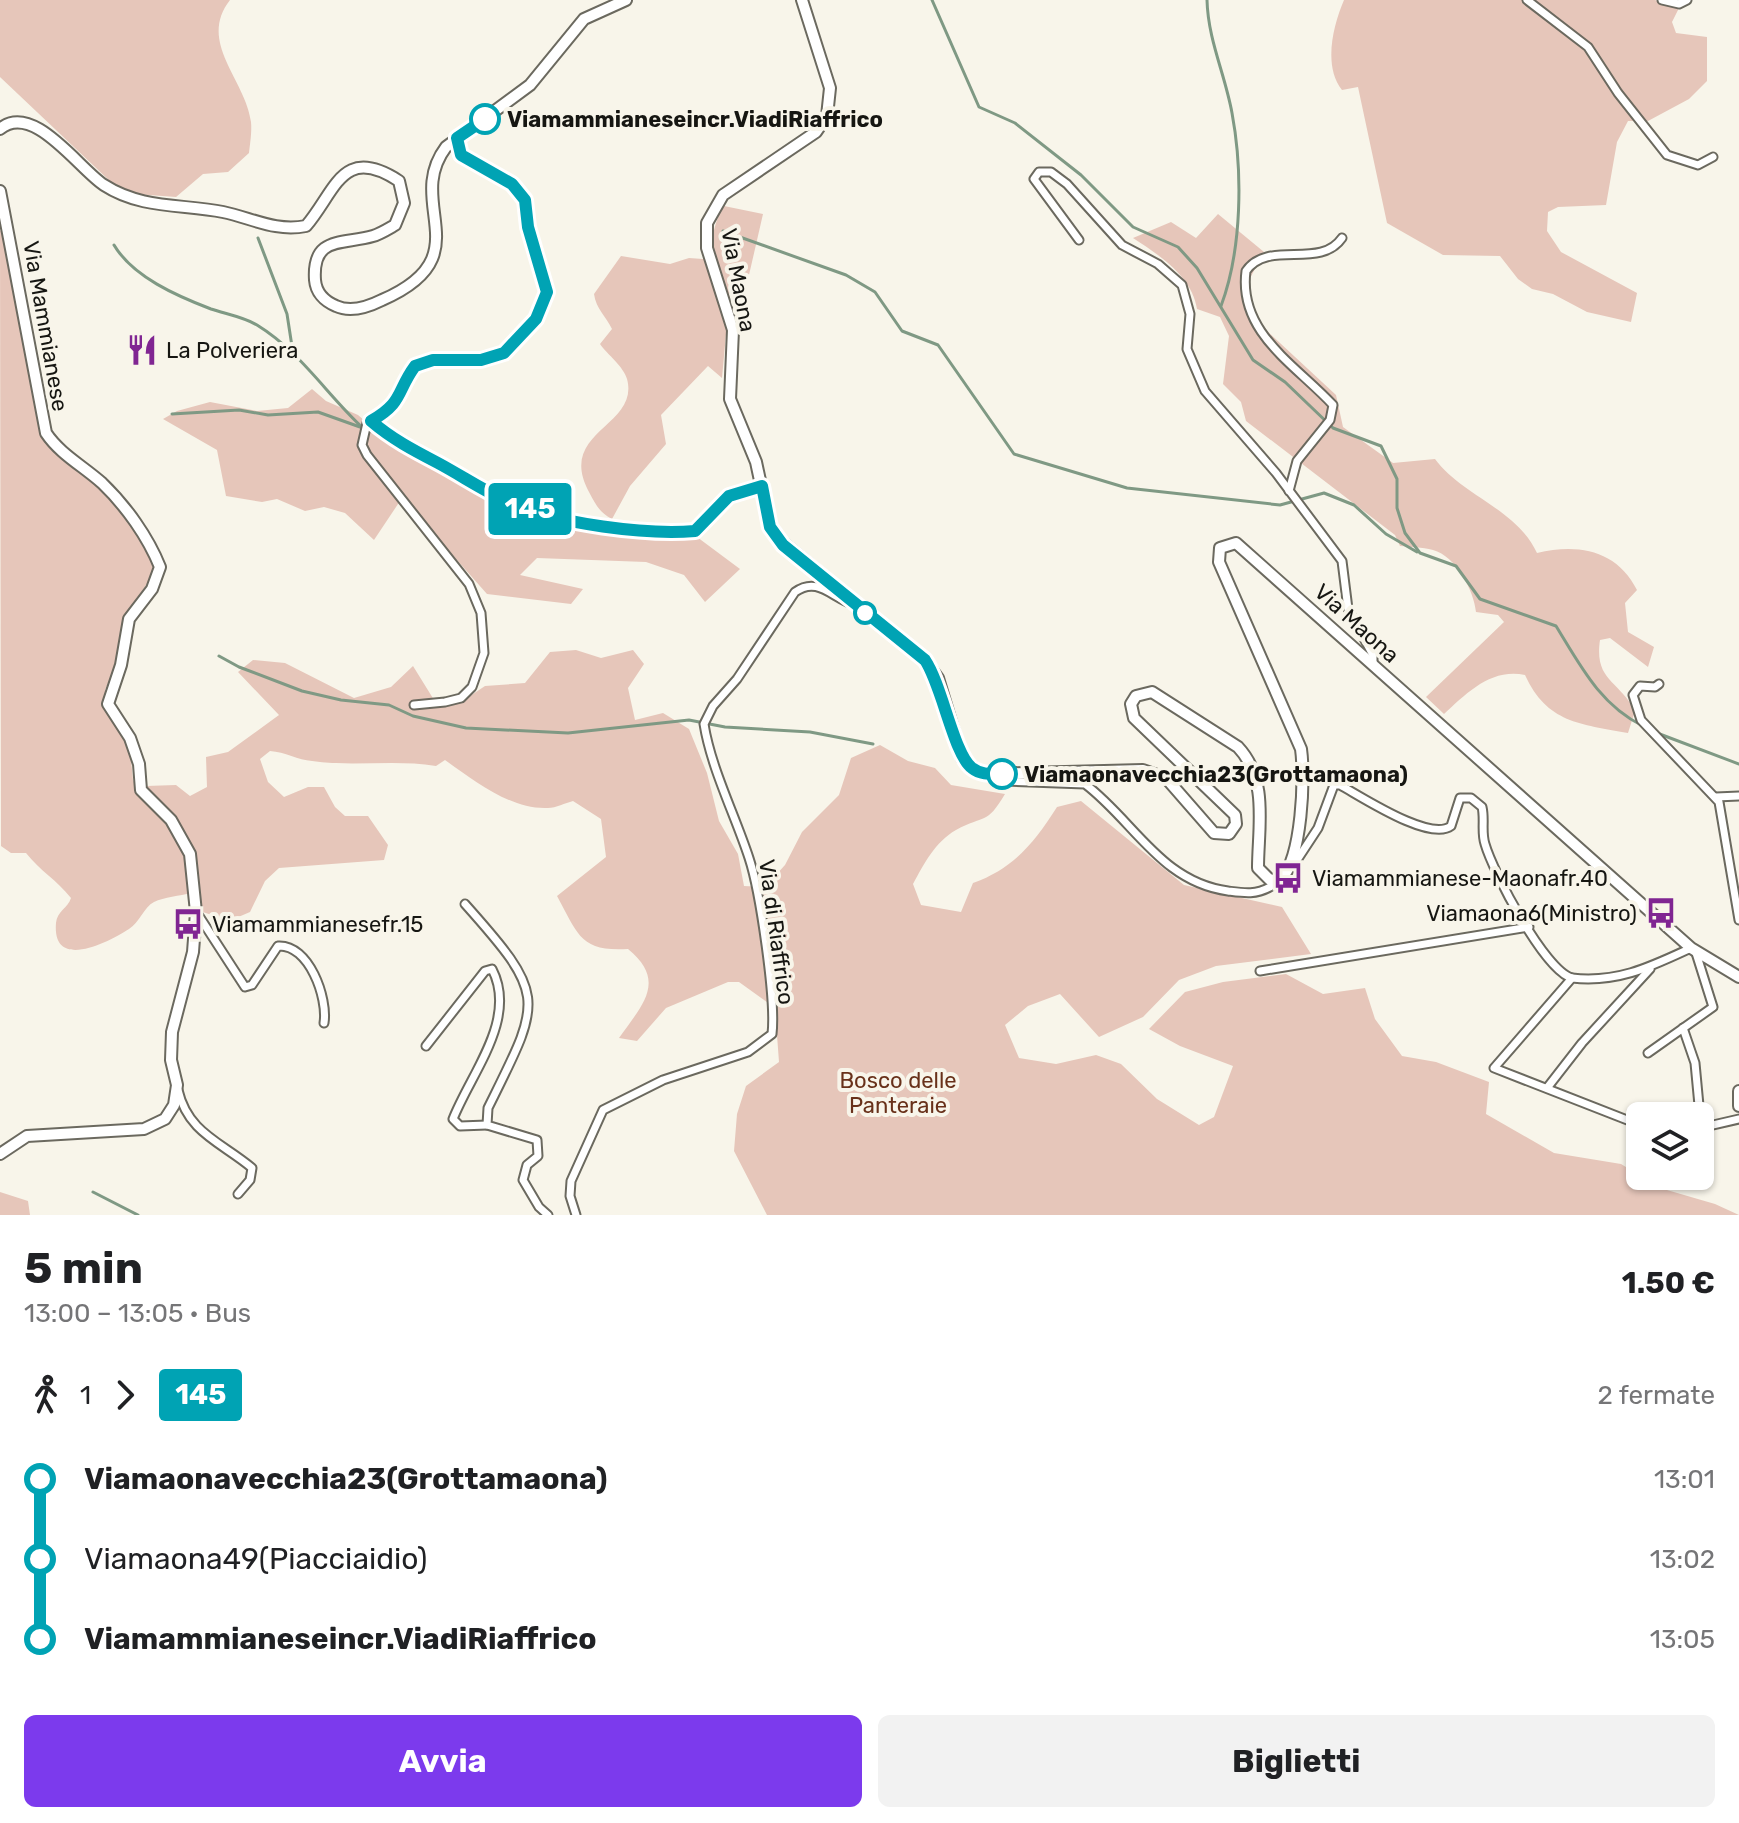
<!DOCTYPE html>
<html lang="it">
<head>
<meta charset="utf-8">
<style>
	:root { --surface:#fff; --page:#f2f2f2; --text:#202124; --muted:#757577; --accent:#7c3aed }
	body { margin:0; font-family:Rubik,sans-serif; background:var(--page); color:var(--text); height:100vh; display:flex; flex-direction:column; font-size:30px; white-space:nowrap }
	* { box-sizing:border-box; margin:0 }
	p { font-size:26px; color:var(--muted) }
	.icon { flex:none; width:44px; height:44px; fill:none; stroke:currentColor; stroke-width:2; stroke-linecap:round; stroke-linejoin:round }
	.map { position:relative; height:1215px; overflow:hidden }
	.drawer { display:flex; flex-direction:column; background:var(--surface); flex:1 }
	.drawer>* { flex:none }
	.badge { padding:0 16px; border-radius:6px; font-size:28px; line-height:52px }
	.buttons { position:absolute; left:1626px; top:1102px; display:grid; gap:16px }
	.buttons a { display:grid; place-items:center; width:88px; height:88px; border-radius:12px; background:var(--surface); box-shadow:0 2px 6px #0004; font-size:40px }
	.map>.badge { position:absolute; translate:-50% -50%; box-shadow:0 0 0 4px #fff }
	.legs { display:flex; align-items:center; gap:12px; height:88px; padding:0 24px; font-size:26px }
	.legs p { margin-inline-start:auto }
	.headline { display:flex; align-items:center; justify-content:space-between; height:136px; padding:0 24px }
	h1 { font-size:44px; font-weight:700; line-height:60px }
	.primary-button { display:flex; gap:16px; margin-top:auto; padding:16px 24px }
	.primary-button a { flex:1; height:92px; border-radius:12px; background:var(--accent); color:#fff; font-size:32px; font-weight:700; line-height:92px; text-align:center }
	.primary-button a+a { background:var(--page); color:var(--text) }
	ul { padding:0 24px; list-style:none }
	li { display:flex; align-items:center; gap:28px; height:80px; font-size:30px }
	li i { display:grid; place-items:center; width:12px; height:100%; margin:0 10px; background:currentColor }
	li i::after { content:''; width:20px; height:20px; margin:-10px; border:6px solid; border-radius:50%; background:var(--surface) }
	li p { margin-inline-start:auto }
	li:first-child i { background:linear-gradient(#0000 50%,currentColor 0) }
	li:last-child i { background:linear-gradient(currentColor 50%,#0000 0) }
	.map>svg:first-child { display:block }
</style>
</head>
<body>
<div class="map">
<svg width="1739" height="1215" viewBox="0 0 1739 1215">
	<rect width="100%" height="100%" fill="#f8f5ea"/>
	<!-- green -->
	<g fill="#e6c6ba">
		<path d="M 0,0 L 230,0 C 197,42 246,80 251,122 C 252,132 250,144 249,153 L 228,172 L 203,174 L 176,197 L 135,194 L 113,184 L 0,77 Z"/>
		<path d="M 1344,0 L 1655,0 L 1679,8 L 1672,22 L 1676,33 L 1707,37 L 1707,81 L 1689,99 L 1648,121 L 1628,121 L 1617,142 L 1606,205 L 1558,207 L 1548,212 L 1547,231 L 1561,252 L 1637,293 L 1631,322 L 1587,312 L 1553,294 L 1532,289 L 1518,279 L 1500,256 L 1443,255 L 1387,223 L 1358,87 L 1342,90 C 1323,66 1333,26 1344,0 Z"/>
		<path d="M 724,206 L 763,214 L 749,275 L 730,290 L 722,378 L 708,366 L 661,415 L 666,444 L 630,486 L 612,519 C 599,512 596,505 589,492 C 556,431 640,427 627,379 C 624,367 607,354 600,344 L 612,329 C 606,316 596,309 594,294 L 621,256 L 670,264 L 689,258 L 703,259 C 715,241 712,223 724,206 Z"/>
		<path d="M 1218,214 L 1264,252 L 1248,282 L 1249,304 L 1267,331 L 1336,395 L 1343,427 L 1393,463 L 1435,459 C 1461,495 1517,509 1537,553 C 1578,543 1617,550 1637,590 L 1625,603 L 1628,632 L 1654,647 L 1648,667 L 1610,638 L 1600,640 C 1594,681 1619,680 1635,711 L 1628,733 C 1580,724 1547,723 1525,675 C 1491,668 1467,693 1444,714 L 1426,697 L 1504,622 L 1498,615 L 1476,612 C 1474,591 1456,556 1433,550 C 1422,547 1410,547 1400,546 L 1395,535 L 1246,421 L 1241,402 L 1223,384 L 1229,336 L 1220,317 L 1197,309 C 1192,276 1159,255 1133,238 L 1171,222 L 1196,238 Z"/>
		<path d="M 4,230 L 46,443 L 92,478 L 129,520 L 152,553 L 154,572 L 123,623 L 122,652 L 105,690 L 105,706 L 130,749 L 133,780 L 143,799 L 172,829 L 185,857 L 191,893 C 180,896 164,897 154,902 C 144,907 139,923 129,929 C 107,943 52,971 56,923 C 57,911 68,908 71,898 C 57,880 40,871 26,853 L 11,853 L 1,846 L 0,231 Z"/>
		<path d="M 312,389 L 326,401 L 358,415 L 385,438 L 467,488 L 504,505 L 574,523 L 658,536 L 697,537 L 740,569 L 705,602 L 684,575 L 646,562 L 537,558 L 520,575 L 583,589 L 571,604 L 487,594 L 402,498 L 374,540 L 345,513 L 324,507 L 305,511 L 277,499 L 262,502 L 226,496 L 217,450 L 163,419 L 177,411 L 210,402 L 257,411 L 288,408 Z"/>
		<path d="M 576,650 L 601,658 L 633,650 L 644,664 L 628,688 L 635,720 L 663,713 L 689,729 L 707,773 L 719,821 L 738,854 L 744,886 L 765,887 L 785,865 L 802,832 L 839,795 L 851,758 L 880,745 L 908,761 L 935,768 L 951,785 L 1005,794 C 986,826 985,814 956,830 C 935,842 924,864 913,884 L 921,905 L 961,912 L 973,883 C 1014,868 1034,843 1057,807 L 1081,801 L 1184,885 L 1282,907 L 1311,954 L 1216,966 L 1179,980 L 1143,1017 L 1099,1037 L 1060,994 L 1028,1006 L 1005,1025 L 1019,1058 L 1056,1064 L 1096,1055 L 1121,1064 L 1157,1099 L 1199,1125 L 1214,1117 L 1233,1066 L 1180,1046 L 1149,1029 L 1185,992 L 1223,982 L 1286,974 L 1323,994 L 1365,988 L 1375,1019 L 1402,1056 L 1436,1062 L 1489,1082 L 1486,1114 L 1554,1153 L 1621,1164 L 1660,1188 L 1715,1204 L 1739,1215 L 767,1215 L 734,1151 L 737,1114 L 746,1086 L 779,1062 L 775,1008 L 739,982 L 728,982 L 666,1008 L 637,1041 L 619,1038 C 643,1004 667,981 628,949 C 580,952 578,934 557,896 L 606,857 L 601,819 L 573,801 C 565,803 556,808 548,808 C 511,810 473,780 445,760 L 436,766 C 395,759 354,767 312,761 C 298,760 285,752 270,751 L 260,759 L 268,782 L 284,797 L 308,787 L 324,787 L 335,807 L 345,816 L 368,816 L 388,845 L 384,860 L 279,868 L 265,881 L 250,912 L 229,921 L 200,911 L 192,848 L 146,786 L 176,785 L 190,796 L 207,787 L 206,757 L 228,752 L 279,715 L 238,672 L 253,660 L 285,663 L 354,698 L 391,687 L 413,666 L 439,708 L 461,702 L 485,686 L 525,683 L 550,652 Z"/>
		<path d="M 0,1192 L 28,1201 L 30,1215 L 0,1215 Z"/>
	</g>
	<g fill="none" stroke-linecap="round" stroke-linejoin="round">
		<!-- stream -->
		<g stroke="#7f9984" stroke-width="3">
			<path d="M 932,0 L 979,107 L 1015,123 L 1081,175 L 1133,227 L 1178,247 L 1197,268 L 1253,360 L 1285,382 L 1333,428 L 1381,446 L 1397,479 L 1397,508 L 1405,533 L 1420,553 L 1456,566 L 1480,599 L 1556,626 C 1580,665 1600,705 1643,726"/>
			<path d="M 1207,0 C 1208,40 1225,74 1232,113 C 1243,172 1242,250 1221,306"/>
			<path d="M 723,231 L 846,275 L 875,292 L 902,331 L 938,345 L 1014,454 L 1127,488 L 1280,505 L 1324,493 L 1354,505 L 1386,534 L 1417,552"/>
			<path d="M 258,238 L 287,314 L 293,353"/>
			<path d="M 114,245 C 133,277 177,296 211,309 C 226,314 244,317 257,325 C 301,352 327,395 363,428"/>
			<path d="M 172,414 L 239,410 L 268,415 L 318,412 L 360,427"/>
			<path d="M 219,656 L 239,667 L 302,691 L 341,700 L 389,705 L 413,716 L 466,728 L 568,733 L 689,720 L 725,727 L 810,732 L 873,744"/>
			<path d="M 1657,733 L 1739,764"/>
			<path d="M 93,1192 L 138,1215"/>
		</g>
		<defs>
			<g id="minor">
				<path d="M 1527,0 L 1588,47 L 1618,93 L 1667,155 L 1698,165 L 1713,157"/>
				<path d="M 1662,0 L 1679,4 L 1687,0"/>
				<path d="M 1079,240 L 1034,179 L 1039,172 L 1051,172 L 1067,184 L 1122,245 L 1158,264 L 1182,285 L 1190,314 L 1187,349 L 1205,391 L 1276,473 L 1342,561 L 1348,609 L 1373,655 L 1373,663"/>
				<path d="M 371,421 C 392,439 413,450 438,463 C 464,477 487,493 513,504 C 560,524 645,535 695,531 L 729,496 L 762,486"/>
				<path d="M 1289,491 L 1297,461 L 1330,420 L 1333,405 C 1296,365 1238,333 1246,271 C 1268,239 1320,270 1342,238"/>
				<path d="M 1659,684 L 1655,687 L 1640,686 L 1633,695 L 1641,720 L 1719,802 L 1739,920"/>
				<path d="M 414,705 L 445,702 L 461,698 L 472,687 L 484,653 L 481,613 L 469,584 L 367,455 L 362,445 L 367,423 C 403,402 394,394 415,366 L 433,360 L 481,360 L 504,353 L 536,319 L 547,292 L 528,227 L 525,200 L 512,184 L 461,155 L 457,138"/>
				<path d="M 988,776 L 1006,781 L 1085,784 C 1134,821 1161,882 1228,891 C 1244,893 1255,895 1270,887 L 1274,881"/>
				<path d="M 1716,797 L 1739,796"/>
				<path d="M 1291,862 L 1297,860 L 1318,828 L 1334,785 L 1340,785 C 1362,797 1430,842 1451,826 L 1460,798 L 1471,798 L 1482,807 C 1485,819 1481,832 1485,844 C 1493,872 1545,971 1572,978"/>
				<path d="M 465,904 C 548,997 542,999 488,1108 L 487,1125 L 537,1140 L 538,1156 L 527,1165 L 523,1180 L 539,1207 L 548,1215"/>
				<path d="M 197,913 L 245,987 L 252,985 L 278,946 C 309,944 328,998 324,1023"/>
				<path d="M 1260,971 L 1529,927"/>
				<path d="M 1683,1028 L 1695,1063 L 1700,1116"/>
				<path d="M 426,1046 L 485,971 L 492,969 C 518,1019 471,1073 453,1119 L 460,1126 L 487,1125"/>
				<path d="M 1648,1053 L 1713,1007 L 1696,953"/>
				<path d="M 1547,1088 L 1582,1043 L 1650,969"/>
				<path d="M 178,1090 C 188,1133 221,1142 252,1168 L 250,1180 L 238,1194"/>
				<path d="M 1640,1125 L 1494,1068 L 1572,978 C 1618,983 1650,967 1691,948"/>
				<path d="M 1700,1128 L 1739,1119"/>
				<path d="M 576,1215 L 570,1196 L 571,1181 L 603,1110 L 663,1080 L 748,1052 L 772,1034 C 776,1000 760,891 749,858 C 735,815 711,768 704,724 L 713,706 L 737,679 L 795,592 C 819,575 833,600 856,605"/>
			</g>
			<g id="secondary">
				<path d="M 802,0 L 830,88 L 827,116 L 816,132 L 723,195 L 707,223 L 707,248 L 733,330 L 730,399 L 756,462 L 770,527 L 776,537 L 925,660 L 938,678 L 962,758 L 982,774 L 1143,770 L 1166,778 L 1214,833 L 1229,834 L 1236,824 L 1235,815 L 1134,718 L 1131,704 L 1136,696 L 1152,692 L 1238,747 C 1269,780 1258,828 1258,868 L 1270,880 L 1281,879 C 1302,858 1305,777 1301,749 L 1219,562 L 1220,548 L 1236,543 L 1691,948 L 1739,977"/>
				<path d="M 0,129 C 33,101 79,169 104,185 C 141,209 182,204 223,212 C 252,218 275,232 306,226 C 336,191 342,144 399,181 L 404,203 L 395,225 C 388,229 380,234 373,236 C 343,245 312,235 315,280 C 316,292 324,301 336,306 C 351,313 368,307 382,300 C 483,256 403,204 446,147 L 530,85 L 584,19 L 626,0"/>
				<path d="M 0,191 L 46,433 C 60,454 83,466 102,483 C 126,506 148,537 160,567 L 152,589 L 129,619 L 121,665 L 108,704 L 130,738 L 139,764 L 141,790 L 171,820 L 190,854 L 196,912 L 193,952 L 172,1032 L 171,1060 L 177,1085 L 174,1105 L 165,1119 L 144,1129 L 27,1136 L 0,1154"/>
				<path d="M 1739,1091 L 1739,1106"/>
			</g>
		</defs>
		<!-- minor casing -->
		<use href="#minor" stroke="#6b695f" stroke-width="11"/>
		<!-- secondary casing -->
		<use href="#secondary" stroke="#6b695f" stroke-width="14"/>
		<!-- minor -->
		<use href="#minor" stroke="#fff" stroke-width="7"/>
		<!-- secondary -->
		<use href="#secondary" stroke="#fff" stroke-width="10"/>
	</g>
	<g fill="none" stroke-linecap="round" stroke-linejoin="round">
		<defs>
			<path id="line-1" d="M 485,119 L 457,138 L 461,155 L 512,184 L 525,200 L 528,227 L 547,292 L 536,319 L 504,353 L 481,360 L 433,360 L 415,366 C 396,392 404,402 371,421 C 392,439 413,450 438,463 C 464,477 487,493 513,504 C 560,524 645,535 695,531 L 729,496 L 762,486 L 770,527 L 783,545 L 925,660 C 942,685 954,755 972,768 C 981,775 991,774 1002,774"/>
		</defs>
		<!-- line-1 casing -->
		<use href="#line-1" stroke="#fff" stroke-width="18"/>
		<!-- line-1 -->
		<use href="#line-1" stroke="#00a3b4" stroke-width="12"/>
	</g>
	<!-- icons -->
	<defs>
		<symbol id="restaurant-bare" viewBox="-9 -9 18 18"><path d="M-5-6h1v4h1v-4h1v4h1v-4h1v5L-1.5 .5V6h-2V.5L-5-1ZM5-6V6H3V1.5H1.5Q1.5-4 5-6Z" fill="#802592" stroke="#f8f5ea" stroke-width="2.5" paint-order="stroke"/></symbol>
		<symbol id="bus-bare" viewBox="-9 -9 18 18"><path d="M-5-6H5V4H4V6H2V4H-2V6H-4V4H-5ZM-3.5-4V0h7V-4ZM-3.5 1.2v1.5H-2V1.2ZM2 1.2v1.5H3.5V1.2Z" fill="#802592" stroke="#f8f5ea" stroke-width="2.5" paint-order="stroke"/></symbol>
	</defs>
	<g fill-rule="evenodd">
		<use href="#restaurant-bare" x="120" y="328" width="44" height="44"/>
		<use href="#bus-bare" x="1266" y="856" width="44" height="44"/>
		<use href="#bus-bare" x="1639" y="891" width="44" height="44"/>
		<use href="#bus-bare" x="166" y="902" width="44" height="44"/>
	</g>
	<!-- markers -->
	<g fill="#fff" stroke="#00a3b4" stroke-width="4">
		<circle cx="485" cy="119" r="14"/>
		<circle cx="865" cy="613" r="10"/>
		<circle cx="1002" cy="774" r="14"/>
	</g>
	<g text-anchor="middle" stroke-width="8" stroke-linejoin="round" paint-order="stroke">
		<!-- stop labels -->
		<g font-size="22" font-weight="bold" fill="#161612" stroke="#f8f5ea" text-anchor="start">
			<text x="507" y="127">Viamammianeseincr.ViadiRiaffrico</text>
			<text x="1024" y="782">Viamaonavecchia23(Grottamaona)</text>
		</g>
		<!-- street labels -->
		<g font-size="22" fill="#161612" stroke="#f8f5ea">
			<text transform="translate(739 280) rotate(79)" y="8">Via Maona</text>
			<text transform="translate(46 326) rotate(80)" y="8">Via Mammianese</text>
			<text transform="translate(1357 623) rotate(42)" y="8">Via Maona</text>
			<text transform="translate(777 932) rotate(82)" y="8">Via di Riaffrico</text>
		</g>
		<!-- poi labels -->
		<g font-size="22" fill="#161612" stroke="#f8f5ea" text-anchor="start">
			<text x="166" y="358">La Polveriera</text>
			<text x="1312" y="886">Viamammianese-Maonafr.40</text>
			<text x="1637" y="921" text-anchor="end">Viamaona6(Ministro)</text>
			<text x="212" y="932">Viamammianesefr.15</text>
		</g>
		<!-- park labels -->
		<g font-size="22" fill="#68311a" stroke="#f8f5ea">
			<text x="898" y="1088">Bosco delle<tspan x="898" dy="25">Panteraie</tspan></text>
		</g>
	</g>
</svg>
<div class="buttons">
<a><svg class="icon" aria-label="layers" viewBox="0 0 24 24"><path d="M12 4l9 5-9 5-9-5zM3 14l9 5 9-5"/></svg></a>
</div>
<b class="badge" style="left:530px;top:509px;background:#00a3b4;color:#fff">145</b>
</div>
<section class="drawer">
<div class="headline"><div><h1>5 min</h1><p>13:00 – 13:05 · Bus</p></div><b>1.50 €</b></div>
<div class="legs"><svg class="icon" aria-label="walk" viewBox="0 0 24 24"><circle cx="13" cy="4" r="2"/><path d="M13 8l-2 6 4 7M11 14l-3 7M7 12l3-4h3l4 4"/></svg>1<svg class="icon" aria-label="forward" viewBox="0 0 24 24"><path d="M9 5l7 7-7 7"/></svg><b class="badge" style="background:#00a3b4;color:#fff">145</b><p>2 fermate</p></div>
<ul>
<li><i style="color:#00a3b4"></i><b>Viamaonavecchia23(Grottamaona)</b><p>13:01</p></li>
<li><i style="color:#00a3b4"></i><span>Viamaona49(Piacciaidio)</span><p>13:02</p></li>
<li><i style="color:#00a3b4"></i><b>Viamammianeseincr.ViadiRiaffrico</b><p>13:05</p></li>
</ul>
<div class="primary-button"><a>Avvia</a><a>Biglietti</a></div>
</section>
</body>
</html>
